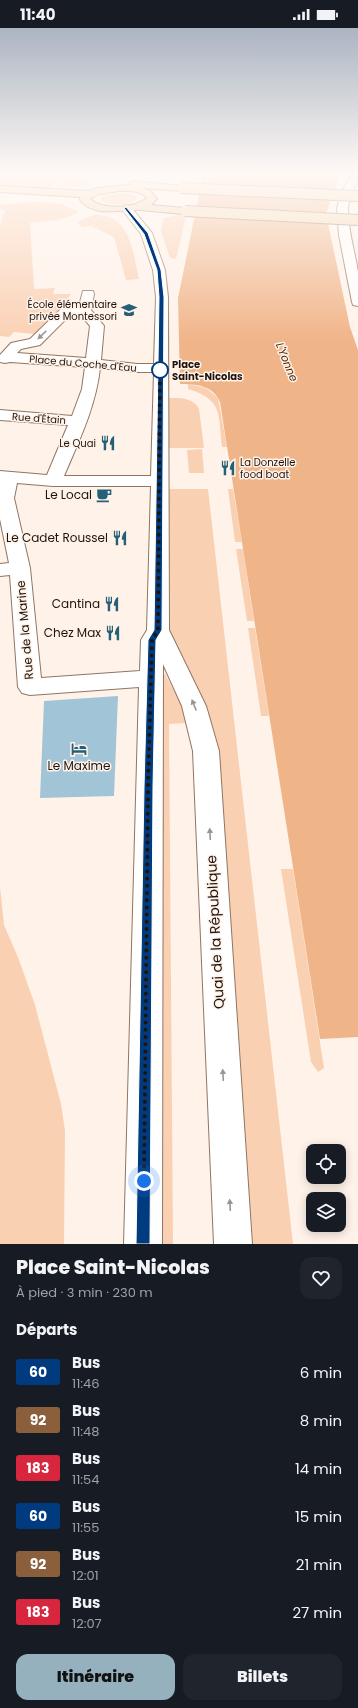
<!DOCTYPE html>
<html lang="fr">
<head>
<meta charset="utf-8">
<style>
	:root { --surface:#171b24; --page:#20242c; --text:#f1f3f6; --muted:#9ea1a6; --accent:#95b1bd }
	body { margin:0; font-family:Poppins,sans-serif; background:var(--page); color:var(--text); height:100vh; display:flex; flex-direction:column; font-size:15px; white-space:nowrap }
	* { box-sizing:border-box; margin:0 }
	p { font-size:13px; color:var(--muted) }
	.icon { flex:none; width:22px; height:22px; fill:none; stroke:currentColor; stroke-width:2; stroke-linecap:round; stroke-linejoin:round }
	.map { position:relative; height:1216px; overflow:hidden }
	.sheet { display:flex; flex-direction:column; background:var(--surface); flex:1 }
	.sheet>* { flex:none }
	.badge { padding:0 8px; border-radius:3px; font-size:14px; line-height:26px }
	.tools { position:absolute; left:306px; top:1116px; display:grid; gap:8px }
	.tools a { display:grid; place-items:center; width:40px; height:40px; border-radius:8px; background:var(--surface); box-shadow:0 2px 10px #0003; font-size:20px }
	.you { position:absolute; width:20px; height:20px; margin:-10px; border:3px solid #fff; border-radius:50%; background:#1a73e8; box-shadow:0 0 0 6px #1a73e833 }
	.map>.badge { position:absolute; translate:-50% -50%; box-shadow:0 0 0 2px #fff }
	h2 { padding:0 16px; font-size:15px; line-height:36px }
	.round { display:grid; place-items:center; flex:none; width:42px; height:42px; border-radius:12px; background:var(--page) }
	.summary { display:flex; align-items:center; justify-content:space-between; height:68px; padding:0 16px }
	h1 { font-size:19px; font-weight:800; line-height:30px }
	.cta { display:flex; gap:8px; margin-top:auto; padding:8px 16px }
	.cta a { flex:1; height:46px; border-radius:12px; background:var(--accent); color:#111; font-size:16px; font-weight:800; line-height:46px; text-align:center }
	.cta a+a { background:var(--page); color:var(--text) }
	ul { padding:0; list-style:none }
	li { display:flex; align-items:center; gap:12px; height:48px; padding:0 16px }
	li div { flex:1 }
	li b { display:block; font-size:15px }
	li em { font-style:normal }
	li .badge { min-width:44px; font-weight:700; text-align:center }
	.status { display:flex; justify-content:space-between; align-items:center; height:28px; padding:0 20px; background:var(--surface); direction:ltr }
	.status svg { height:11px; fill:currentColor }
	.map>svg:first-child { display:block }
</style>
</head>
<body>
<div class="status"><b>11:40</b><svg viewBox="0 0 49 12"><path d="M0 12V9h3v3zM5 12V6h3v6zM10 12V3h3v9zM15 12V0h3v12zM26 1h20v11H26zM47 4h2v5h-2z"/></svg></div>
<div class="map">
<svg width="358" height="1216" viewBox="0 0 358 1216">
	<rect width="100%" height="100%" fill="#fff2e9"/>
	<!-- green -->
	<g fill="#fad0b3">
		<path d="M 26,149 L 58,150 L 59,151 L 51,160 L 0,157 L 0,151 Z"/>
		<path d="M 68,151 L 90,151 L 93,153 L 90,157 L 82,159 L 57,159 L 63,152 Z"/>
		<path d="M 121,165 L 132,166 L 137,169 L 137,171 C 128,178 107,179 100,171 L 104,167 Z"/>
		<path d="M 36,174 L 61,176 L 79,184 C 58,194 51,192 30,195 L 34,261 L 55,260 L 53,266 L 71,266 L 58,282 L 35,306 L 14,304 L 9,309 L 0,308 L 0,198 L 3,187 L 6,183 L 0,181 L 0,177 Z"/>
		<path d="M 94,187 C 99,187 105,187 110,189 C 132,199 134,230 139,251 L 126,252 L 114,209 L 91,198 L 83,199 L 78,196 L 79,193 Z"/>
		<path d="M 178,187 L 186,188 L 176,231 L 170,230 L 161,203 L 164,190 Z"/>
		<path d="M 188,356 L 206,360 L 218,370 L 227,419 L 222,419 C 218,387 224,372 188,361 Z"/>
		<path d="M 168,370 C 180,370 193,369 199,381 L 204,420 L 168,420 Z"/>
		<path d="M 202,421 L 204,445 L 189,445 L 187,422 Z"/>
		<path d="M 169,461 L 208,461 L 293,1216 L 252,1216 L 217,724 L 211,695 L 201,670 L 170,610 Z"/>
		<path d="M 228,461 L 233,461 L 242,514 L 235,514 Z"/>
		<path d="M 236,521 L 243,521 L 254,593 L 247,593 Z"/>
		<path d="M 248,600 L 255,600 L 269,688 L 261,688 Z"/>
		<path d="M 162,646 L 165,646 L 183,680 L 187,695 L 169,696 L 173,1216 L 157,1216 Z"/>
		<path d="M 281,841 L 293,841 L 324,1040 L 318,1044 L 311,1034 Z"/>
		<path d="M 0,859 L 4,897 L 19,932 L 35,977 L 61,1076 L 65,1103 L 64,1216 L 0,1216 Z"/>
	</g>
	<!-- water -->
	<path fill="#f0b489" d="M 202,143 L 341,143 L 326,186 L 350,299 L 358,322 L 358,1009 L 320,1011 L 220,374 C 213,357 195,356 180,356 L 178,270 L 201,157 Z"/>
	<!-- building -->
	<path fill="#a1c5d6" d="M 118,668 L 114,768 L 40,770 L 44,673 Z"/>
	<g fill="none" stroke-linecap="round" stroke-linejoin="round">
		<defs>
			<g id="street">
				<path d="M 354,143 L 358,143 C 358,157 348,168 348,182 C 348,203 355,223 358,244 C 358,255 358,267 358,278 L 353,277 L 352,274 L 339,207 L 337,181 L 340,167 Z"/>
				<path d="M 126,177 L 130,178 L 152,205 L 165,242 L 168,269 L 169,602 L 206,678 L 219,723 L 252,1216 L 214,1216 L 193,723 L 182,678 L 163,636 L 162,1216 L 124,1216 L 139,659 L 30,667 L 22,665 L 18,659 L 10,547 L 0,548 L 0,536 L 9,535 L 0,491 L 0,443 L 47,447 L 68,397 L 0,392 L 0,382 L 72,388 L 82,361 L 85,339 L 10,334 L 5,335 L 0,334 L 0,327 L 11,315 L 30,311 L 64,278 L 79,278 L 83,263 L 93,263 L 94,266 L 91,282 L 104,298 L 101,332 L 137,336 L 154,336 L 156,269 L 153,242 L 141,206 L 121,180 ZM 72,285 L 80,286 L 90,298 L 86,330 L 17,325 L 21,321 L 40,317 ZM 100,340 L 137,344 L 154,344 L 151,448 L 64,448 C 79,413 96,378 100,340 ZM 17,455 L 53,458 L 151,458 L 147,602 L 141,612 L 140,643 L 41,650 L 30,540 L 14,470 Z"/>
			</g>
			<path id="secondary" d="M 133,153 L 184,158 L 186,160 L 184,162 L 181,163 L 143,160 L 150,163 L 157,171 L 151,177 L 185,180 L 190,183 L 185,186 C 170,185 154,183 139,182 C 120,181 94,190 80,172 L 80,169 L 0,164 L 0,158 L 89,163 L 97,160 L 129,157 L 130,154 ZM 119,163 C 129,163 140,162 147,170 C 132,181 104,182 90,171 L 99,166 Z"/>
		</defs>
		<!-- street casing -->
		<use href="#street" stroke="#917561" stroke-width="2"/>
		<!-- secondary casing -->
		<use href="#secondary" stroke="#917561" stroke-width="2"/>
		<!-- street -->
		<use href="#street" fill="#fff" fill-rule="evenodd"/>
		<!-- secondary -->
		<use href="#secondary" fill="#f6d6b2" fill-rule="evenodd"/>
		<defs>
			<g id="secondary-bridge">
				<path d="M 181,160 L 358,168"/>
				<path d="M 185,183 L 358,192"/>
			</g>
		</defs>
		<!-- secondary-bridge casing -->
		<use href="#secondary-bridge" stroke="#917561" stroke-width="12" stroke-linecap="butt"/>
		<!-- secondary-bridge -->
		<use href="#secondary-bridge" stroke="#f6d6b2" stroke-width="10"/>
	</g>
	<!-- one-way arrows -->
	<defs><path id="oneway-solid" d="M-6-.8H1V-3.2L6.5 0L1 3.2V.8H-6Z"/></defs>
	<g fill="#9a9592">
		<use href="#oneway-solid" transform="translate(42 307) rotate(136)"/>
		<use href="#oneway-solid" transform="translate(194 677) rotate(-112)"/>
		<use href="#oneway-solid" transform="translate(210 806) rotate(-93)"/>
		<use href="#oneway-solid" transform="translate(223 1047) rotate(-93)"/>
		<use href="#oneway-solid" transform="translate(230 1177) rotate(-93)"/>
	</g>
	<!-- sky -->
	<linearGradient id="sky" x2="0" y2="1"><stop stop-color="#abb4c2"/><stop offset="0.46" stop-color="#fff9f5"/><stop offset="1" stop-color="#fff9f5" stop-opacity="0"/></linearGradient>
	<rect width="358" height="314" fill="url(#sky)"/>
	<!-- line -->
	<path fill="#003b80" stroke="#fff" d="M 126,179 L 148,205 L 161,242 L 164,269 L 162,602 L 156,612 L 153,759 L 150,1216 L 136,1216 L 144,759 L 148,612 L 154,602 L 159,269 L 157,242 L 144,206 L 124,180 Z"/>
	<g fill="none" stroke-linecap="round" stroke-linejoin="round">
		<!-- walk -->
		<path stroke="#1f140d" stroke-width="4" stroke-dasharray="0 7.2" d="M 144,1153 L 148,759 L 152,612 L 158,602 L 160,342"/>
	</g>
	<!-- icons -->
	<defs>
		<symbol id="school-bare" viewBox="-9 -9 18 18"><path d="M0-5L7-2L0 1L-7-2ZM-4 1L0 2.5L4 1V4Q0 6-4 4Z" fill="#256078" stroke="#fff2e9" stroke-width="2.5" paint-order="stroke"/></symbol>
		<symbol id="restaurant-bare" viewBox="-9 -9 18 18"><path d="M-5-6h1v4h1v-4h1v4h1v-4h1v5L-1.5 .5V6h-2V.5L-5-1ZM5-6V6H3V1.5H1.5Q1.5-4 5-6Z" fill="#256078" stroke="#fff2e9" stroke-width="2.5" paint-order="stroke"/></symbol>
		<symbol id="cafe-bare" viewBox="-9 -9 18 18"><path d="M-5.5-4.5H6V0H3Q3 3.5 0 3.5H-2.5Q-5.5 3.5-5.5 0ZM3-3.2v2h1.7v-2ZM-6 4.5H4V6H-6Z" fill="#256078" stroke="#fff2e9" stroke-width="2.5" paint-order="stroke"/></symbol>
		<symbol id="hotel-bare" viewBox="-9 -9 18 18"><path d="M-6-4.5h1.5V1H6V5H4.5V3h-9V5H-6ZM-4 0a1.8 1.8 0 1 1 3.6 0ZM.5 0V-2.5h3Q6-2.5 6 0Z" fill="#256078" stroke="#fff2e9" stroke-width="2.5" paint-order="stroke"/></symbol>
	</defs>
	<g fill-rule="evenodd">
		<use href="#school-bare" x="118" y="271" width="22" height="22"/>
		<use href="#restaurant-bare" x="97" y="404" width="22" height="22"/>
		<use href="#restaurant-bare" x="217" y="429" width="22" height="22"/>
		<use href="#cafe-bare" x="93" y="456" width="22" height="22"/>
		<use href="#restaurant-bare" x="109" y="499" width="22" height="22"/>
		<use href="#restaurant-bare" x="101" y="565" width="22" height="22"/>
		<use href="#restaurant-bare" x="102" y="594" width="22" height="22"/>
		<use href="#hotel-bare" x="68" y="710" width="22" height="22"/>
	</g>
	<!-- markers -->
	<circle fill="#fff" stroke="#003b80" stroke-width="2" cx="160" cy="342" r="8"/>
	<g text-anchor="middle" stroke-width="3" stroke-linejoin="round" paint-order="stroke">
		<!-- far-poi labels -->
		<g font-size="10" fill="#1f140d" stroke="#fff2e9" text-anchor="end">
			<text x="117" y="280">École élémentaire<tspan x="117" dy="12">privée Montessori</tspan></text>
			<text x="96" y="419">Le Quai</text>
			<text x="240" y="438" text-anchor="start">La Donzelle<tspan x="240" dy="12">food boat</tspan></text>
		</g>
		<!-- far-street labels -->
		<g font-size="10" fill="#1f140d" stroke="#fff2e9">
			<text transform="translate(83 335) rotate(5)" y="4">Place du Coche d'Eau</text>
			<text transform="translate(39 390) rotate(4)" y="4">Rue d'Étain</text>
		</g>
		<!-- far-stop labels -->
		<g font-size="10" font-weight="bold" fill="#1f140d" stroke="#fff2e9" text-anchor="start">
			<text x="172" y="340">Place<tspan x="172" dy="12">Saint-Nicolas</tspan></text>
		</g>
		<!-- far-water labels -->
		<g font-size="11" font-style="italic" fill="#4e2806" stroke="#fff2e9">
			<text transform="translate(287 334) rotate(68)" y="4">L'Yonne</text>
		</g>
		<!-- poi labels -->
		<g font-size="12" fill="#1f140d" stroke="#fff2e9" text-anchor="end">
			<text x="92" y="471">Le Local</text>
			<text x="108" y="514">Le Cadet Roussel</text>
			<text x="100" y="580">Cantina</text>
			<text x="101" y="609">Chez Max</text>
			<text x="79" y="742" text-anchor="middle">Le Maxime</text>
		</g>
		<!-- street labels -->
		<g font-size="12" fill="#1f140d" stroke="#fff2e9">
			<text transform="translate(25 602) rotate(-95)" y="4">Rue de la Marine</text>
		</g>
		<!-- near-street labels -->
		<g font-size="14" fill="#1f140d" stroke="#fff2e9">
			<text transform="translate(215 904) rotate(-93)" y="5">Quai de la République</text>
		</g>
	</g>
</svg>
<div class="tools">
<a><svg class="icon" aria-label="locate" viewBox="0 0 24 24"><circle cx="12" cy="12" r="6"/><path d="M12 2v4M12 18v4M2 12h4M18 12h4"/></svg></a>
<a><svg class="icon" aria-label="layers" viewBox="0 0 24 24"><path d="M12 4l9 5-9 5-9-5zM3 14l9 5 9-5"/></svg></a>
</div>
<div class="you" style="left:144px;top:1153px"></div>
</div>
<section class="sheet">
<div class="summary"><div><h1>Place Saint-Nicolas</h1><p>À pied · 3 min · 230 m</p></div><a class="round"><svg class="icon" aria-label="heart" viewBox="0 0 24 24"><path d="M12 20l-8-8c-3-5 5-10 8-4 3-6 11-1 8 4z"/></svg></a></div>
<h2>Départs</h2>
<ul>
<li><span class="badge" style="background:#003b80;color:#fff">60</span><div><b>Bus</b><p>11:46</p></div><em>6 min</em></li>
<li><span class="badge" style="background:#8b5e3c;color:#fff">92</span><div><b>Bus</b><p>11:48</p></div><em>8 min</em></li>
<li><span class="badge" style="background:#d7263d;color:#fff">183</span><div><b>Bus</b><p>11:54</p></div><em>14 min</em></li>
<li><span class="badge" style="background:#003b80;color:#fff">60</span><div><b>Bus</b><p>11:55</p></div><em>15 min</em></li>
<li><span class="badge" style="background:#8b5e3c;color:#fff">92</span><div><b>Bus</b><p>12:01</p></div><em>21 min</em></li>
<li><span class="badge" style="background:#d7263d;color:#fff">183</span><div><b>Bus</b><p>12:07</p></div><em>27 min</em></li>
</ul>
<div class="cta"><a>Itinéraire</a><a>Billets</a></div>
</section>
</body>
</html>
